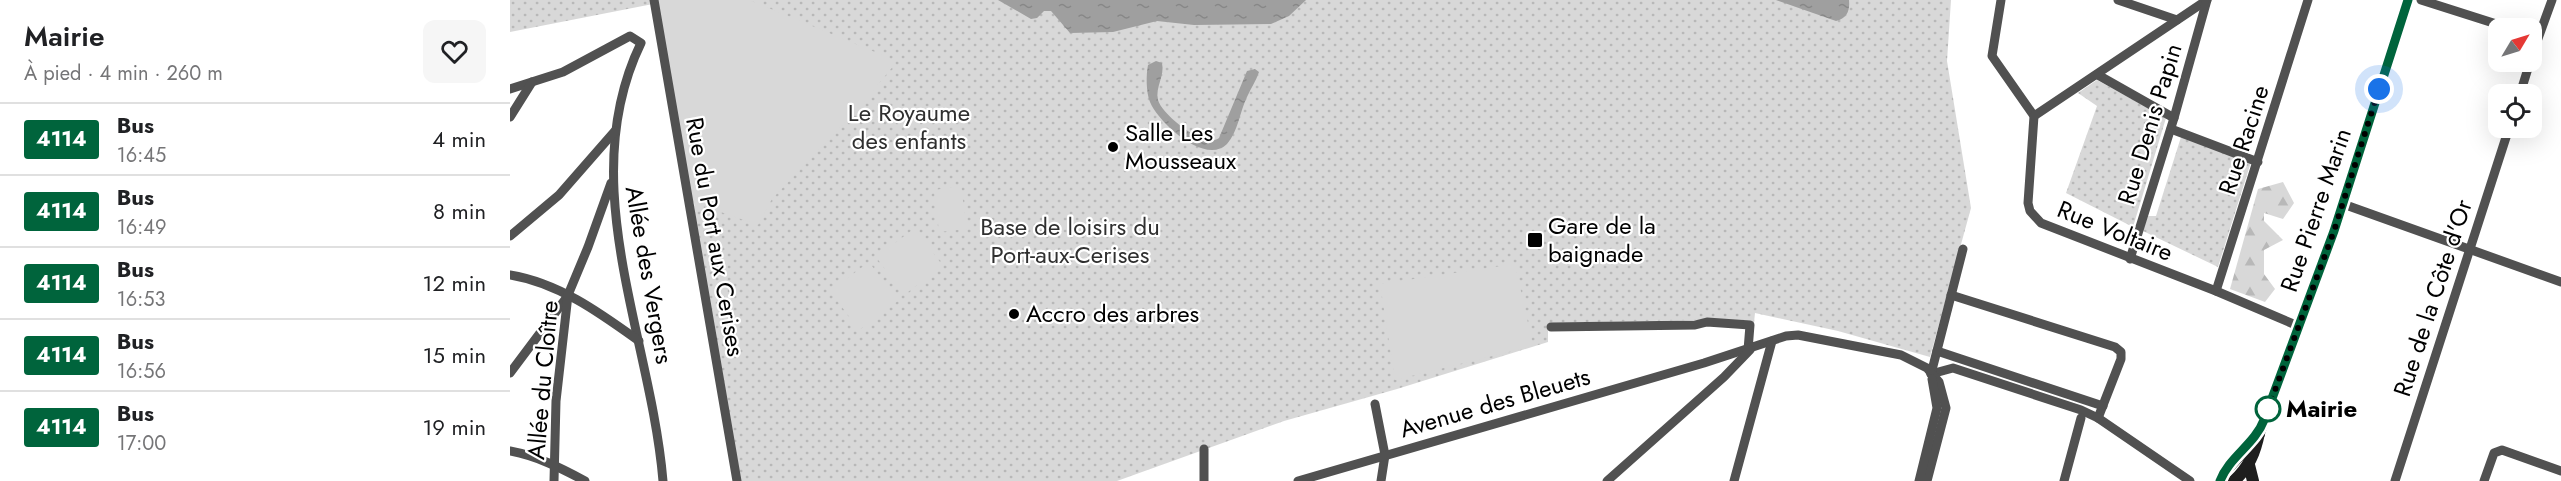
<!DOCTYPE html>
<html lang="fr">
<head>
<meta charset="utf-8">
<style>
	:root { --surface:#fff; --page:#f6f6f6; --text:#202124; --muted:#757577; --line:#e0e0e0 }
	body { margin:0; font-family:Jost,sans-serif; background:var(--page); color:var(--text); height:100vh; display:flex; flex-direction:column; font-size:22px; white-space:nowrap }
	* { box-sizing:border-box; margin:0 }
	p { font-size:20px; color:var(--muted) }
	.icon { flex:none; width:33px; height:33px; fill:none; stroke:currentColor; stroke-width:2; stroke-linecap:round; stroke-linejoin:round }
	.map { position:relative; flex:1; overflow:hidden }
	.drawer { display:flex; flex-direction:column; background:var(--surface); width:510px }
	.drawer>* { flex:none }
	.badge { padding:0 12px; border-radius:4px; font-size:21px; line-height:39px }
	.needle { width:39px; rotate:52deg }
	.controls { position:absolute; left:1978px; top:18px; display:grid; gap:12px }
	.controls a { display:grid; place-items:center; width:54px; height:54px; border-radius:12px; background:var(--surface); box-shadow:0 6px 24px #0002; font-size:30px }
	.you { position:absolute; width:30px; height:30px; margin:-15px; border:4px solid #fff; border-radius:50%; background:#1a73e8; box-shadow:0 0 0 9px #1a73e833 }
	.map>.badge { position:absolute; translate:-50% -50%; box-shadow:0 0 0 3px #fff }
	.round { display:grid; place-items:center; flex:none; width:63px; height:63px; border-radius:12px; background:var(--page) }
	.head { display:flex; align-items:center; justify-content:space-between; height:102px; padding:0 24px }
	h1 { font-size:28px; font-weight:600; line-height:45px }
	ul { padding:0; list-style:none }
	li { display:flex; align-items:center; gap:18px; height:72px; padding:0 24px; border-top:2px solid var(--line) }
	li div { flex:1 }
	li b { display:block; font-size:22px }
	li em { font-style:normal }
	li .badge { min-width:66px; font-weight:700; text-align:center }
	main { display:flex; flex:1; min-height:0 }
	.map>svg:first-child { display:block }
</style>
</head>
<body>
<main>
<section class="drawer">
<div class="head"><div><h1>Mairie</h1><p>À pied · 4 min · 260 m</p></div><a class="round"><svg class="icon" aria-label="heart" viewBox="0 0 24 24"><path d="M12 20l-8-8c-3-5 5-10 8-4 3-6 11-1 8 4z"/></svg></a></div>
<ul>
<li><span class="badge" style="background:#00643c;color:#fff">4114</span><div><b>Bus</b><p>16:45</p></div><em>4 min</em></li>
<li><span class="badge" style="background:#00643c;color:#fff">4114</span><div><b>Bus</b><p>16:49</p></div><em>8 min</em></li>
<li><span class="badge" style="background:#00643c;color:#fff">4114</span><div><b>Bus</b><p>16:53</p></div><em>12 min</em></li>
<li><span class="badge" style="background:#00643c;color:#fff">4114</span><div><b>Bus</b><p>16:56</p></div><em>15 min</em></li>
<li><span class="badge" style="background:#00643c;color:#fff">4114</span><div><b>Bus</b><p>17:00</p></div><em>19 min</em></li>
</ul>
</section>
<div class="map">
<svg width="2051" height="481" viewBox="0 0 2051 481">
	<defs>
		<pattern id="forest-firs" width="22" height="20" patternUnits="userSpaceOnUse" patternTransform="scale(1.5)"><rect width="22" height="20" fill="#d8d8d8"/><path d="M5 1l3.5 6h-7zM16 11l3.5 6h-7z" fill="#b8b8b8"/></pattern>
		<pattern id="park-dots" width="8" height="8" patternUnits="userSpaceOnUse" patternTransform="scale(1.5)"><rect width="8" height="8" fill="#d8d8d8"/><path d="M2 2h.1M6 6h.1" fill="none" stroke="#b8b8b8" stroke-width="1.8" stroke-linecap="round"/></pattern>
		<pattern id="water-ripples" width="26" height="14" patternUnits="userSpaceOnUse" patternTransform="scale(1.5)"><rect width="26" height="14" fill="#9f9f9f"/><path d="M2 4q2-2 4 0t4 0M15 11q2-2 4 0t4 0" fill="none" stroke="#878787"/></pattern>
	</defs>
	<rect width="100%" height="100%" fill="#fff"/>
	<!-- forest -->
	<path fill="url(#forest-firs)" d="M 1773,182 L 1784,203 L 1773,219 L 1754,213 L 1754,221 L 1773,240 L 1754,250 L 1754,274 L 1765,289 L 1755,302 L 1720,289 L 1748,189 Z"/>
	<!-- park -->
	<g fill="url(#park-dots)">
		<path d="M 0,0 L 1441,0 L 1437,61 L 1461,208 L 1420,357 L 1328,331 L 1245,313 L 1244,323 L 1189,320 L 1038,323 L 1038,342 L 887,389 L 774,421 L 607,481 L 225,481 L 192,285 L 181,171 L 148,3 L 0,32 Z"/>
		<path d="M 1587,80 L 1656,118 L 1623,227 L 1556,193 L 1587,106 L 1568,93 Z"/>
		<path d="M 1671,137 L 1741,162 L 1708,267 L 1633,231 L 1638,216 L 1646,216 Z"/>
	</g>
	<!-- garden -->
	<g fill="#d8d8d8">
		<path d="M 144,0 L 239,0 L 377,57 L 385,64 L 346,111 L 262,199 L 248,225 L 179,201 Z"/>
		<path d="M 451,186 L 457,229 L 429,232 L 424,190 Z"/>
		<path d="M 405,228 L 433,266 L 394,295 L 366,257 Z"/>
		<path d="M 359,262 L 388,301 L 349,330 L 320,291 Z"/>
		<path d="M 1005,264 L 1023,346 L 885,380 L 870,284 Z"/>
	</g>
	<!-- water -->
	<g fill="url(#water-ripples)">
		<path d="M 488,0 L 796,0 L 779,16 L 761,24 L 684,25 L 647,21 L 603,32 L 560,33 L 541,11 L 534,11 L 527,18 L 521,19 Z"/>
		<path d="M 1266,0 L 1339,0 C 1340,11 1337,18 1326,21 Z"/>
		<path d="M 646,61 L 652,63 C 655,76 645,87 648,100 C 652,115 696,150 709,138 L 737,71 L 745,69 L 749,72 C 746,81 741,88 737,97 C 730,111 728,132 717,144 C 695,166 648,122 640,102 C 636,92 636,75 638,65 Z"/>
	</g>
	<g fill="none" stroke-linecap="round" stroke-linejoin="round">
		<!-- street -->
		<g stroke="#515151" stroke-width="9">
			<path d="M 144,0 L 227,481"/>
			<path d="M 1491,0 L 1482,56 L 1524,116 L 1518,203 L 1520,211 L 1531,223 L 1706,291 L 1788,326"/>
			<path d="M 1608,0 L 1667,20"/>
			<path d="M 1911,0 L 1999,28"/>
			<path d="M 2022,55 L 2042,0"/>
			<path d="M 1588,75 L 1664,118"/>
			<path d="M 0,89 L 53,72 L 120,36 L 131,43 C 63,183 141,337 153,481"/>
			<path d="M 2010,94 L 2020,62"/>
			<path d="M 1524,116 L 1697,0"/>
			<path d="M 0,117 L 22,82"/>
			<path d="M 1661,129 L 1748,162"/>
			<path d="M 1833,204 L 2051,282"/>
			<path d="M 0,236 L 49,195 L 105,131"/>
			<path d="M 1620,259 L 1664,118 L 1697,0"/>
			<path d="M 0,275 C 49,283 90,313 129,341"/>
			<path d="M 1706,291 L 1798,0"/>
			<path d="M 1441,295 L 1605,347 L 1611,352 L 1611,359 L 1588,418"/>
			<path d="M 1041,327 L 1185,325 L 1197,322 L 1240,325 L 1238,350"/>
			<path d="M 1427,351 L 1593,406"/>
			<path d="M 0,373 L 57,297"/>
			<path d="M 1421,374 L 1443,368 L 1571,410 L 1588,418 L 1680,481"/>
			<path d="M 1421,374 L 1453,249"/>
			<path d="M 865,404 L 875,455 L 871,481"/>
			<path d="M 0,451 C 27,456 51,468 75,481"/>
			<path d="M 44,481 L 46,401 L 58,295 L 78,247 L 101,183"/>
			<path d="M 694,481 L 694,449"/>
			<path d="M 788,481 L 1194,363 L 1276,336 L 1288,335 L 1391,355 L 1417,368 L 1429,382 L 1436,408 L 1417,481"/>
			<path d="M 1097,481 L 1214,377 L 1240,350"/>
			<path d="M 1224,481 L 1262,341"/>
			<path d="M 1409,481 L 1427,408 L 1422,379"/>
			<path d="M 1554,481 L 1571,418"/>
			<path d="M 1885,481 L 1999,128"/>
			<path d="M 1974,481 L 1984,453 L 1992,450 L 2051,471"/>
		</g>
		<!-- secondary -->
		<g stroke="#1e1e1e" stroke-width="12">
			<path d="M 1739,465 L 1743,481"/>
			<path d="M 1710,481 L 1716,470 L 1749,434"/>
			<path d="M 1724,481 C 1739,467 1745,453 1749,433 L 1824,231 L 1898,0"/>
		</g>
	</g>
	<g fill="none" stroke-linecap="round" stroke-linejoin="round">
		<defs>
			<path id="line" d="M 1710,481 C 1719,457 1745,444 1754,420 L 1824,231 L 1898,0"/>
		</defs>
		<!-- line casing -->
		<use href="#line" stroke="#fff" stroke-width="14"/>
		<!-- line -->
		<use href="#line" stroke="#00643c" stroke-width="9"/>
		<!-- walk -->
		<path stroke="#000" stroke-width="6" stroke-dasharray="0 10.8" d="M 1758,409 L 1824,231 L 1869,89"/>
	</g>
	<!-- markers -->
	<g fill="#000" stroke="#fff" stroke-width="2">
		<circle cx="603" cy="147" r="6"/>
		<rect x="1017" y="232" width="16" height="16" rx="3"/>
		<circle cx="504" cy="314" r="6"/>
	</g>
	<circle fill="#fff" stroke="#00643c" stroke-width="3" cx="1758" cy="409" r="12"/>
	<g text-anchor="middle" stroke-width="4.5" stroke-linejoin="round" paint-order="stroke">
		<!-- park labels -->
		<g font-size="24" fill="#2f2f2f" stroke="#fff">
			<text x="399" y="121">Le Royaume<tspan x="399" dy="28">des enfants</tspan></text>
			<text x="560" y="235">Base de loisirs du<tspan x="560" dy="28">Port-aux-Cerises</tspan></text>
		</g>
		<!-- street labels -->
		<g font-size="24" fill="#000" stroke="#fff">
			<text transform="translate(1640 124) rotate(-73)" y="8">Rue Denis Papin</text>
			<text transform="translate(1734 140) rotate(-72)" y="8">Rue Racine</text>
			<text transform="translate(1806 210) rotate(-71)" y="8">Rue Pierre Marin</text>
			<text transform="translate(1605 231) rotate(22)" y="8">Rue Voltaire</text>
			<text transform="translate(205 237) rotate(80)" y="8">Rue du Port aux Cerises</text>
			<text transform="translate(139 275) rotate(80)" y="8">Allée des Vergers</text>
			<text transform="translate(1923 298) rotate(-72)" y="8">Rue de la Côte d'Or</text>
			<text transform="translate(33 380) rotate(-85)" y="8">Allée du Cloître</text>
			<text transform="translate(985 403) rotate(-16)" y="8">Avenue des Bleuets</text>
		</g>
		<!-- poi labels -->
		<g font-size="24" fill="#000" stroke="#fff" text-anchor="start">
			<text x="615" y="141">Salle Les<tspan x="615" dy="28">Mousseaux</tspan></text>
			<text x="1038" y="234">Gare de la<tspan x="1038" dy="28">baignade</tspan></text>
			<text x="516" y="322">Accro des arbres</text>
		</g>
		<!-- stop labels -->
		<g font-size="24" font-weight="bold" fill="#000" stroke="#fff" text-anchor="start">
			<text x="1776" y="417">Mairie</text>
		</g>
	</g>
</svg>
<div class="controls">
<a><svg class="needle" viewBox="-14 -14 28 28"><path d="M0-13l5 13h-10z" fill="#e53935"/><path d="M0 13l5-13h-10z" fill="#757577"/></svg></a>
<a><svg class="icon" aria-label="locate" viewBox="0 0 24 24"><circle cx="12" cy="12" r="6"/><path d="M12 2v4M12 18v4M2 12h4M18 12h4"/></svg></a>
</div>
<div class="you" style="left:1869px;top:89px"></div>
</div>
</main>
</body>
</html>
